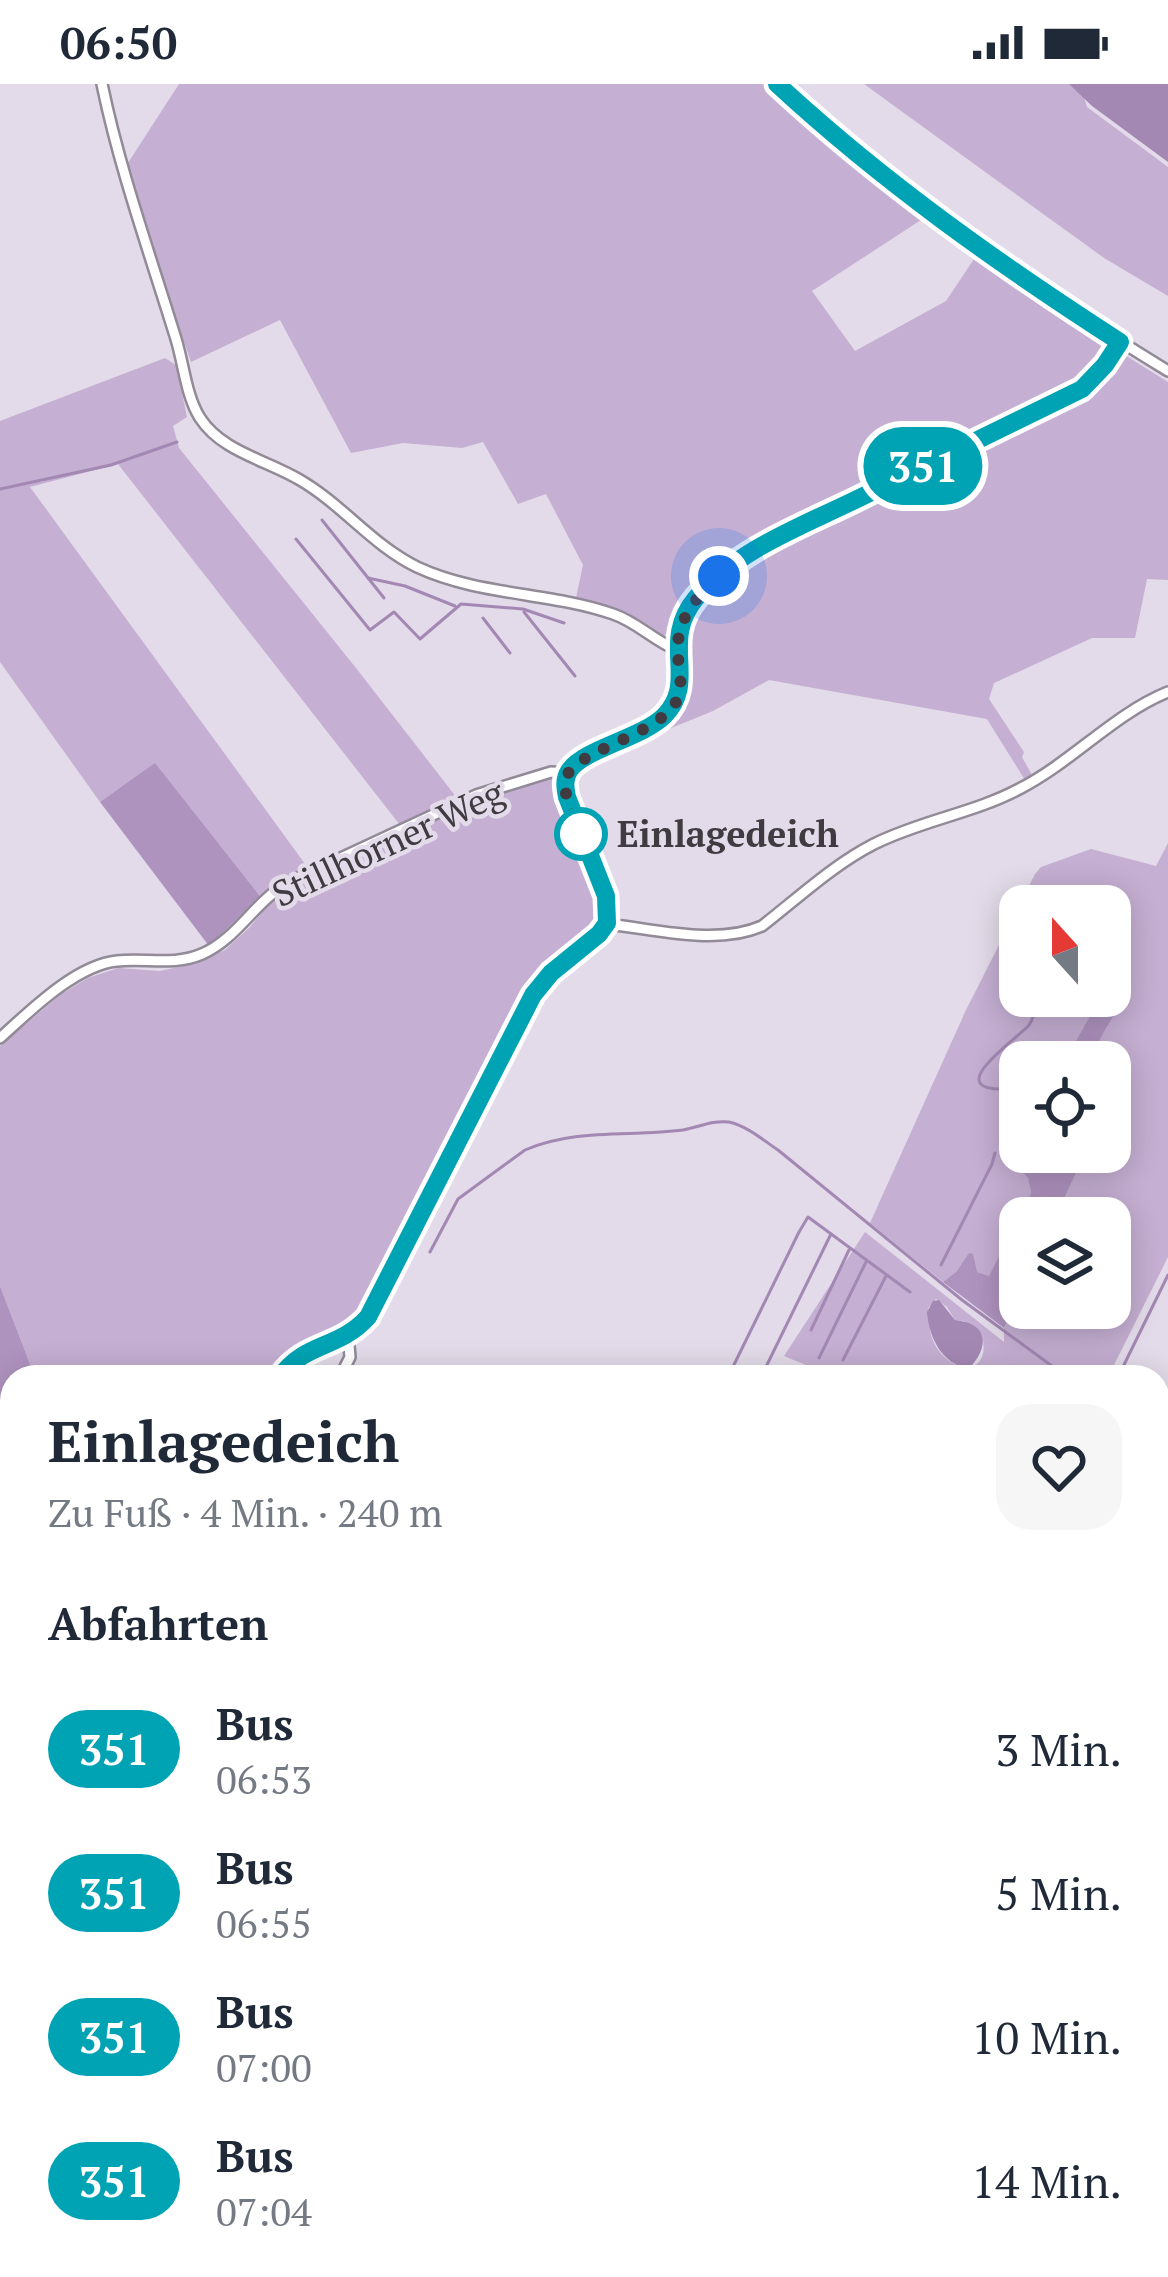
<!DOCTYPE html>
<html lang="de">
<head>
<meta charset="utf-8">
<style>
	:root { --surface:#fff; --page:#f6f6f7; --text:#1f2937; --muted:#747a83 }
	body { margin:0; font-family:"PT Serif",serif; background:var(--page); color:var(--text); height:100vh; display:flex; flex-direction:column; font-size:45px; white-space:nowrap }
	* { box-sizing:border-box; margin:0 }
	p { font-size:39px; color:var(--muted) }
	.icon { flex:none; width:66px; height:66px; fill:none; stroke:currentColor; stroke-width:2; stroke-linecap:round; stroke-linejoin:round }
	.map { position:relative; flex:1; overflow:hidden }
	.drawer { position:absolute; left:0px; top:1281px; width:1170px; height:912px; display:flex; flex-direction:column; background:var(--surface); border-radius:36px 36px 0 0; box-shadow:0 6px 30px #0003 }
	.drawer>* { flex:none }
	.badge { padding:0 24px; border-radius:39px; font-size:42px; line-height:78px }
	.needle { width:78px; rotate:339deg }
	.controls { position:absolute; left:999px; top:801px; display:grid; gap:24px }
	.controls a { display:grid; place-items:center; width:132px; height:132px; border-radius:24px; background:var(--surface); box-shadow:0 6px 30px #0003; font-size:60px }
	.you { position:absolute; width:60px; height:60px; margin:-30px; border:9px solid #fff; border-radius:50%; background:#1a73e8; box-shadow:0 0 0 18px #1a73e833 }
	.map>.badge { position:absolute; translate:-50% -50%; box-shadow:0 0 0 6px #fff }
	h2 { padding:0 48px; font-size:45px; line-height:108px }
	.round { display:grid; place-items:center; flex:none; width:126px; height:126px; border-radius:36px; background:var(--page) }
	.headline { display:flex; align-items:center; justify-content:space-between; height:204px; padding:0 48px }
	h1 { font-size:57px; font-weight:800; line-height:90px }
	ul { padding:0; list-style:none }
	li { display:flex; align-items:center; gap:36px; height:144px; padding:0 48px }
	li div { flex:1 }
	li b { display:block; font-size:45px }
	li em { font-style:normal }
	li .badge { min-width:132px; font-weight:700; text-align:center }
	.status { display:flex; justify-content:space-between; align-items:center; height:84px; padding:0 60px; background:var(--surface); direction:ltr }
	.status svg { height:33px; fill:currentColor }
	.map>svg:first-child { display:block }
</style>
</head>
<body>
<div class="status"><b>06:50</b><svg viewBox="0 0 49 12"><path d="M0 12V9h3v3zM5 12V6h3v6zM10 12V3h3v9zM15 12V0h3v12zM26 1h20v11H26zM47 4h2v5h-2z"/></svg></div>
<div class="map">
<svg width="1168" height="2193" viewBox="0 0 1168 2193">
	<rect width="100%" height="100%" fill="#e3dbe9"/>
	<!-- green -->
	<g fill="#c5afd2" fill-rule="evenodd">
		<path d="M 179,0 L 764,0 L 796,33 L 921,136 L 812,207 L 855,267 L 946,217 L 974,175 L 1108,260 L 1098,277 L 1078,299 L 765,453 L 715,487 L 681,523 L 670,548 L 663,552 L 630,532 L 576,514 L 583,481 L 546,410 L 518,420 L 483,358 L 462,364 L 403,359 L 351,369 L 280,236 L 191,278 L 134,113 L 126,82 Z"/>
		<path d="M 864,0 L 1080,0 L 1087,23 L 1168,83 L 1168,212 L 1104,174 Z"/>
		<path d="M 1123,270 L 1168,298 L 1168,496 L 1147,495 L 1135,554 L 1092,554 L 994,599 L 989,615 L 1024,668 L 1022,673 L 1032,691 L 1025,696 L 987,635 L 769,596 L 713,627 L 595,675 L 663,642 L 685,610 L 685,562 L 690,531 L 723,497 L 771,463 L 1087,311 Z"/>
		<path d="M 165,274 L 176,281 L 187,333 L 173,342 L 179,364 L 356,584 L 457,714 L 400,741 L 118,380 L 30,403 L 308,784 L 260,812 L 155,680 L 100,718 L 0,578 L 0,337 Z"/>
		<path d="M 552,694 L 602,824 L 602,833 L 597,844 L 546,885 L 529,909 L 487,984 L 367,1219 C 361,1227 355,1236 347,1242 C 319,1265 298,1257 273,1293 L 35,1293 L 0,1202 L 0,962 L 60,911 L 88,894 L 118,884 L 160,887 L 197,879 L 225,866 L 250,843 L 272,816 L 302,797 L 462,722 Z"/>
		<path d="M 1168,759 L 1168,1173 L 1108,1293 L 835,1293 L 784,1272 L 865,1148 L 1004,1258 L 1004,1244 L 1020,1210 L 1020,1224 L 1110,1224 L 1110,1134 L 1055,1134 L 1086,1068 L 1110,1068 L 1110,1017 L 1121,994 L 1110,989 L 1110,978 L 1094,978 C 1094,957 1109,936 1121,920 L 1112,888 L 1110,892 L 1110,822 L 1020,822 L 1020,912 L 1101,912 L 1064,978 L 1020,978 L 1020,1065 L 1014,1078 L 1028,1093 L 1031,1109 L 989,1193 L 977,1188 L 957,1187 L 943,1198 L 870,1139 L 966,926 L 1035,790 L 1041,783 L 1091,765 L 1156,782 ZM 936,1215 L 947,1223 L 955,1236 L 964,1237 L 982,1251 C 993,1296 945,1290 932,1254 C 929,1245 929,1233 928,1224 Z"/>
		<path d="M 0,1356 L 12,1360 L 12,1828 L 0,1828 Z"/>
		<path d="M 1158,1824 L 1168,1826 L 1168,2139 L 1158,2130 Z"/>
	</g>
	<!-- forest -->
	<g fill="#af93bf">
		<path d="M 155,679 L 260,812 L 209,862 L 100,718 Z"/>
		<path d="M 1119,887 L 1128,898 C 1126,905 1124,913 1121,919 C 1111,939 1095,955 1094,978 L 1064,978 L 1101,912 L 1110,912 L 1112,888 Z"/>
		<path d="M 1020,1065 L 1020,1068 L 1086,1068 L 1055,1134 L 1020,1134 L 1020,1210 L 1004,1244 L 943,1198 L 957,1187 L 969,1169 L 973,1170 L 977,1188 L 989,1192 L 1031,1109 L 1028,1094 L 1014,1078 Z"/>
		<path d="M 0,1202 L 35,1293 L 12,1293 L 12,1342 L 0,1340 Z"/>
	</g>
	<!-- water -->
	<g fill="#a388b3">
		<path d="M 1069,0 L 1168,0 L 1168,78 L 1092,22 Z"/>
		<path d="M 939,1216 L 955,1236 C 990,1240 989,1263 969,1285 C 942,1280 929,1254 927,1228 L 933,1217 Z"/>
		<path d="M 0,1828 L 12,1828 L 12,2181 L 1158,2181 L 1158,2166 L 1168,2170 L 1168,2193 L 78,2193 L 77,2190 L 0,2183 Z"/>
	</g>
	<g fill="none" stroke-linecap="round" stroke-linejoin="round">
		<!-- stream -->
		<g stroke="#a388b3" stroke-width="3">
			<path d="M 0,405 L 111,381 L 177,358"/>
			<path d="M 322,436 L 384,514"/>
			<path d="M 296,455 L 370,546 L 394,528 L 420,555 L 461,520 L 523,525 L 564,539"/>
			<path d="M 368,494 L 405,502 L 455,522"/>
			<path d="M 524,528 L 575,592"/>
			<path d="M 483,534 L 510,569"/>
			<path d="M 1001,1005 C 941,1005 1022,951 1029,941 C 1035,932 1036,922 1037,912"/>
			<path d="M 430,1168 L 458,1115 L 525,1066 C 574,1044 631,1053 683,1046 C 699,1043 713,1036 729,1038 C 747,1042 763,1056 778,1066 L 962,1216 L 1067,1293"/>
			<path d="M 941,1181 L 992,1080 L 995,1069"/>
			<path d="M 811,1246 L 849,1166"/>
			<path d="M 819,1274 L 866,1178"/>
			<path d="M 843,1276 L 886,1192"/>
			<path d="M 728,1293 L 799,1148 L 808,1133 L 910,1208"/>
			<path d="M 761,1293 L 831,1150"/>
			<path d="M 1118,1293 L 1168,1191"/>
			<path d="M 1158,1454 L 1168,1459"/>
			<path d="M 1158,1552 L 1168,1532"/>
			<path d="M 1160,1667 L 1168,1651"/>
		</g>
		<defs>
			<g id="street">
				<path d="M 102,0 C 120,87 150,170 176,255 C 184,281 186,312 200,334 C 222,368 267,376 300,396 C 343,421 372,461 417,483 C 479,512 550,508 613,530 C 637,538 654,557 677,566"/>
				<path d="M 777,0 C 896,111 1029,202 1168,287"/>
				<path d="M 567,689 L 567,713 L 606,812 L 608,826 L 607,840"/>
				<path d="M 607,840 C 655,845 717,862 762,842 C 798,814 833,781 874,760 C 922,736 975,729 1021,704 C 1073,677 1114,630 1168,608"/>
				<path d="M 0,954 C 30,927 76,881 117,877 C 146,874 174,882 202,870 C 237,855 255,817 289,798 L 476,711 L 551,688 L 567,689 C 591,661 634,660 662,635 C 685,614 677,595 677,567 C 677,546 686,524 700,509 C 743,464 804,441 858,414 C 932,377 1007,341 1082,305 L 1105,281 L 1120,258"/>
				<path d="M 280,1293 C 306,1257 337,1266 367,1233 L 534,911 L 551,889 L 599,850 L 607,840"/>
				<path d="M 340,1293 L 350,1273 L 348,1251"/>
				<path d="M 0,1349 L 12,1352"/>
				<path d="M 1158,1740 L 1168,1743"/>
			</g>
		</defs>
		<!-- street casing -->
		<use href="#street" stroke="#928a97" stroke-width="14"/>
		<!-- street -->
		<use href="#street" stroke="#fff" stroke-width="9"/>
	</g>
	<g fill="none" stroke-linecap="round" stroke-linejoin="round">
		<defs>
			<path id="line" d="M 280,1293 C 306,1257 338,1266 368,1233 L 533,911 L 551,889 L 599,850 L 607,839 L 606,812 L 567,713 C 565,703 564,695 569,687 C 583,665 642,654 664,632 C 699,597 659,558 696,514 C 736,467 797,444 851,418 C 928,380 1005,342 1082,305 L 1105,281 L 1120,258 C 999,180 883,98 777,0"/>
		</defs>
		<!-- line casing -->
		<use href="#line" stroke="#fff" stroke-width="27"/>
		<!-- line -->
		<use href="#line" stroke="#00a3b4" stroke-width="18"/>
		<!-- walk -->
		<path stroke="#3f3b41" stroke-width="12" stroke-dasharray="0 21.6" d="M 581,750 C 576,736 564,715 565,698 C 568,667 655,654 676,618 C 684,603 679,587 678,572 C 675,537 695,514 719,492"/>
	</g>
	<!-- markers -->
	<circle fill="#fff" stroke="#00a3b4" stroke-width="6" cx="581" cy="750" r="24"/>
	<g text-anchor="middle" stroke-width="9" stroke-linejoin="round" paint-order="stroke">
		<!-- stop labels -->
		<g font-size="36" font-weight="bold" fill="#3f3b41" stroke="#e3dbe9" text-anchor="start">
			<text x="617" y="763">Einlagedeich</text>
		</g>
		<!-- street labels -->
		<g font-size="36" fill="#3f3b41" stroke="#e3dbe9">
			<text transform="translate(388 759) rotate(-25)" y="13">Stillhorner Weg</text>
		</g>
	</g>
</svg>
<div class="controls">
<a><svg class="needle" viewBox="-14 -14 28 28"><path d="M0-13l5 13h-10z" fill="#e53935"/><path d="M0 13l5-13h-10z" fill="#747a83"/></svg></a>
<a><svg class="icon" aria-label="locate" viewBox="0 0 24 24"><circle cx="12" cy="12" r="6"/><path d="M12 2v4M12 18v4M2 12h4M18 12h4"/></svg></a>
<a><svg class="icon" aria-label="layers" viewBox="0 0 24 24"><path d="M12 4l9 5-9 5-9-5zM3 14l9 5 9-5"/></svg></a>
</div>
<div class="you" style="left:719px;top:492px"></div>
<b class="badge" style="left:923px;top:382px;background:#00a3b4;color:#fff">351</b>
<section class="drawer">
<div class="headline"><div><h1>Einlagedeich</h1><p>Zu Fuß · 4 Min. · 240 m</p></div><a class="round"><svg class="icon" aria-label="heart" viewBox="0 0 24 24"><path d="M12 20l-8-8c-3-5 5-10 8-4 3-6 11-1 8 4z"/></svg></a></div>
<h2>Abfahrten</h2>
<ul>
<li><span class="badge" style="background:#00a3b4;color:#fff">351</span><div><b>Bus</b><p>06:53</p></div><em>3 Min.</em></li>
<li><span class="badge" style="background:#00a3b4;color:#fff">351</span><div><b>Bus</b><p>06:55</p></div><em>5 Min.</em></li>
<li><span class="badge" style="background:#00a3b4;color:#fff">351</span><div><b>Bus</b><p>07:00</p></div><em>10 Min.</em></li>
<li><span class="badge" style="background:#00a3b4;color:#fff">351</span><div><b>Bus</b><p>07:04</p></div><em>14 Min.</em></li>
</ul>
</section>
</div>
</body>
</html>
